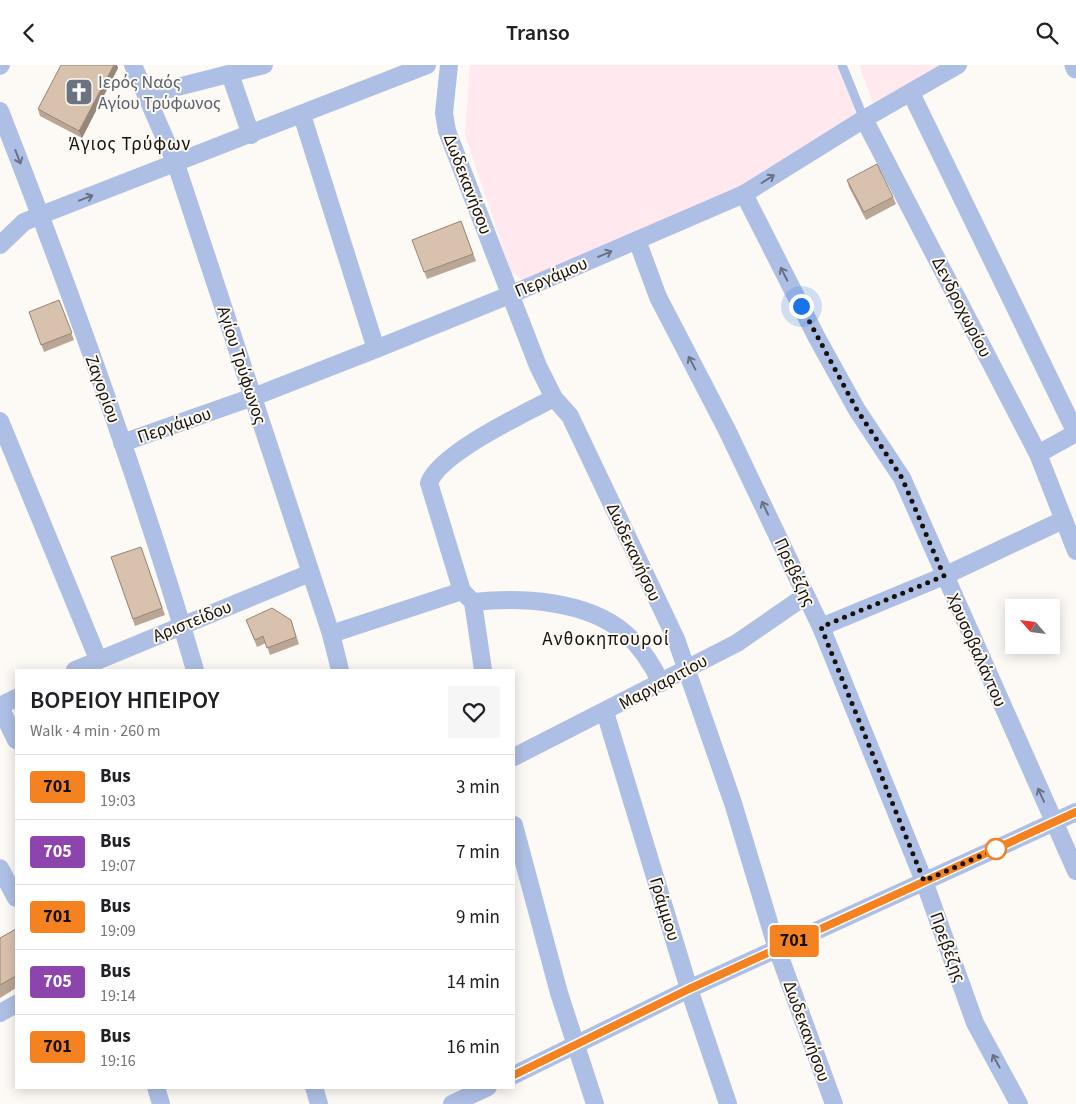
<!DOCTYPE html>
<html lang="en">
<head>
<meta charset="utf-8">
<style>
	:root { --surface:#fff; --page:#f6f6f6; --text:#202124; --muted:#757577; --line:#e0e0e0 }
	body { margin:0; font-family:"Source Sans 3",sans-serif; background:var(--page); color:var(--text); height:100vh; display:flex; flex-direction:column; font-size:19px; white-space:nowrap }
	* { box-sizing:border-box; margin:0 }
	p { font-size:16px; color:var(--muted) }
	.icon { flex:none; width:28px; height:28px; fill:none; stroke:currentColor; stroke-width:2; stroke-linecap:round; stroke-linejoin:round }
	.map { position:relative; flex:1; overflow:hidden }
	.sheet { position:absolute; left:15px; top:604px; width:500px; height:420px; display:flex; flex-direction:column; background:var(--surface); border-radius:0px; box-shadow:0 2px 12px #0003 }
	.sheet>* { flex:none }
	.badge { padding:0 10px; border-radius:4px; font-size:18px; line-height:32px }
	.needle { width:32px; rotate:298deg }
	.buttons { position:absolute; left:1005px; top:534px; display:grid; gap:10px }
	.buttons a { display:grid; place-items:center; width:55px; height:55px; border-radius:0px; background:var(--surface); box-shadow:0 2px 12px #0003; font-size:25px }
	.you { position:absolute; width:25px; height:25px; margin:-12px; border:4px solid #fff; border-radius:50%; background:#1a73e8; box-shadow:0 0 0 8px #1a73e833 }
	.map>.badge { position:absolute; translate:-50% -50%; box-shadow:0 0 0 2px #fff }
	.round { display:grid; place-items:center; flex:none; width:52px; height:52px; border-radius:0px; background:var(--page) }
	.summary { display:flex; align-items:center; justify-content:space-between; height:85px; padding:0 15px }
	h1 { font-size:24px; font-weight:600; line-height:38px }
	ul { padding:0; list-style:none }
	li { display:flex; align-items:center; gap:15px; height:65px; padding:0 15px; border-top:1px solid var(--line) }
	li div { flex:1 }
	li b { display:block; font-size:19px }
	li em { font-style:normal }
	li .badge { min-width:55px; font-weight:700; text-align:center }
	header { display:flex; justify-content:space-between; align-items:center; height:65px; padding:0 15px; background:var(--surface); font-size:22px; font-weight:600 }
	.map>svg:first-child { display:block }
</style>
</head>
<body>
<header><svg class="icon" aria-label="back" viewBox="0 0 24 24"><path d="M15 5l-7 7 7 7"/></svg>Transo<svg class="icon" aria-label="search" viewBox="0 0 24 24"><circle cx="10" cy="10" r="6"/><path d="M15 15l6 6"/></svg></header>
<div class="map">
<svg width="1076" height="1039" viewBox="0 0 1076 1039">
	<rect width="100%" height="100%" fill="#fdf9f4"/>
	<!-- education -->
	<g fill="#ffe9ee">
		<path d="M 470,0 L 837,0 L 858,51 L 742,124 L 526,217 L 511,207 L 465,70 Z"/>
		<path d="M 859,0 L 947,0 L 908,22 L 873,38 Z"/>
	</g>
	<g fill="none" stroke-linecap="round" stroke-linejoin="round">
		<!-- service -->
		<path stroke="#adbfe5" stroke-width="9" d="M 842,0 L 864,54"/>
		<!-- minor -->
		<g stroke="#adbfe5" stroke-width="18">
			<path d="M 133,0 L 176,99 L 331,569 L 340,605"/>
			<path d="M 449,0 L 444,48 L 447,66 L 538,301 L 554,333 L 570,351 L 676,574 L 733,738 L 777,884 L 834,1039"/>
			<path d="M 0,1 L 1,0"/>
			<path d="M 230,9 L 251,70"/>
			<path d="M 911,28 L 1076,368"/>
			<path d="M 146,30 L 264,0"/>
			<path d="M 0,46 C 72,230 140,416 195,605"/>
			<path d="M 302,50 L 376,284"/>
			<path d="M 864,54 L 1038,389 L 1076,486"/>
			<path d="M 744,129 L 817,273 L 857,345 L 902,413 L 1076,806"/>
			<path d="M 637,175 L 658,232 L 727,365 L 821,562 L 924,816 L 975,958 L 1019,1039"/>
			<path d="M 0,180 L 24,157 L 41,150 L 427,0"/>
			<path d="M 0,356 L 98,594"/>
			<path d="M 122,378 L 253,332 L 376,284 L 512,229 L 744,129 L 864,54 L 958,0"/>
			<path d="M 1038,389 L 1076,368"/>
			<path d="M 473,537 C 521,532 586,535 625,568 C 641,582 652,599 661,618"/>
			<path d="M 821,562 L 944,511 L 1063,455"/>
			<path d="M 331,569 L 462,526"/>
			<path d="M 75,605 L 310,508"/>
			<path d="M 483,605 L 473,537 L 462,526 L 429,418 C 440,388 525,348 554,333"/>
			<path d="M 0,641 L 16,633"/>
			<path d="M 0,642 L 16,675"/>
			<path d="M 605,647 L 689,924 L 728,1039"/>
			<path d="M 514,692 L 737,578 L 805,531"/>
			<path d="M 514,760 L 559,928 L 595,1039"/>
			<path d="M 0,803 L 16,833"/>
			<path d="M 0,948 L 16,939"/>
			<path d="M 514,1010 L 689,924 L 1076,747"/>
			<path d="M 156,1022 L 161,1039"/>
			<path d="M 314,1022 L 319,1039"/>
			<path d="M 452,1039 L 488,1022"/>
		</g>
		<!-- tertiary -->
		<path stroke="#adbfe5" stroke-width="21" d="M 1075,0 L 1076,3"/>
	</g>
	<!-- wall -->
	<g fill="#baa695">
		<path d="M 61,0 L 117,0 L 118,3 L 82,73 L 40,51 L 38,44 Z"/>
		<path d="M 847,115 L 893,132 L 896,139 L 866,155 L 849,122 Z"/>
		<path d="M 461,156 L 476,196 L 427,214 L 412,175 Z"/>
		<path d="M 59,235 L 74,275 L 44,287 L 29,247 Z"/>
		<path d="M 141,482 L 165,550 L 135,561 L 111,492 Z"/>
		<path d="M 246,555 L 291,555 L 299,579 L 270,590 L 266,578 L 257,582 Z"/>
		<path d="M 16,864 L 16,923 L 0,933 L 0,873 Z"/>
	</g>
	<!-- shaded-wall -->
	<path fill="#978779" d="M 114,0 L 117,0 L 118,3 L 82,73 L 79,66 Z"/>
	<!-- building -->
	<g fill="#d8c1ad" stroke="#978779">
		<path d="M 61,0 L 114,0 L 79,66 L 38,44 Z"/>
		<path d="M 877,99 L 893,132 L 864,147 L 847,115 Z"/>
		<path d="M 461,156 L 473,189 L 424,207 L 412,175 Z"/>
		<path d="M 59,235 L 72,268 L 41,280 L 29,247 Z"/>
		<path d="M 141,482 L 162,543 L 133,554 L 111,492 Z"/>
		<path d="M 272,543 L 291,555 L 296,572 L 267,583 L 263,571 L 255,575 L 246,555 Z"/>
		<path d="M 16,864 L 16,911 L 0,920 L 0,873 Z"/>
	</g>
	<!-- one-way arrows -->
	<defs><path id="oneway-shaft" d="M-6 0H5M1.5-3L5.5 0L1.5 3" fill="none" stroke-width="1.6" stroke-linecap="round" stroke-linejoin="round" transform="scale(1.25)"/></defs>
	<g stroke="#6a7182">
		<use href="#oneway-shaft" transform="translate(18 92) rotate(69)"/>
		<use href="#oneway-shaft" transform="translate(768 114) rotate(-32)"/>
		<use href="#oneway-shaft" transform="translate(86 133) rotate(-21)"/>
		<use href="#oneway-shaft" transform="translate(605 189) rotate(-23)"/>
		<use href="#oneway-shaft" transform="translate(784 209) rotate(-117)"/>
		<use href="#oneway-shaft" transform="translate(692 298) rotate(-118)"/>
		<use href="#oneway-shaft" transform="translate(765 443) rotate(-115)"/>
		<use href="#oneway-shaft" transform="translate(1041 730) rotate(-114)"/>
		<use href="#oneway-shaft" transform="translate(996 996) rotate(-119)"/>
	</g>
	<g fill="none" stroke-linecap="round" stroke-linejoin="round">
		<defs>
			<path id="line" d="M 514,1010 L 689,924 L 1076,747"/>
		</defs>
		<!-- line casing -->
		<use href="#line" stroke="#fff" stroke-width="11"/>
		<!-- line -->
		<use href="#line" stroke="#f58220" stroke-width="8"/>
		<!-- walk -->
		<path stroke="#19120a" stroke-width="5" stroke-dasharray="0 9" d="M 801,241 L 857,345 L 902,413 L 944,511 L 821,562 L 924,816 L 996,784"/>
	</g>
	<!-- icons -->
	<defs>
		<symbol id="church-square" viewBox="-11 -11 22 22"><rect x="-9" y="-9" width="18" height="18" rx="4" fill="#6b7280" stroke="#fdf9f4"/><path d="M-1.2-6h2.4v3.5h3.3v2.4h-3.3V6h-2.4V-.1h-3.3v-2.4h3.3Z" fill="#fff"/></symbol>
	</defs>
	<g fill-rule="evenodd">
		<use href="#church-square" x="63" y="11" width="32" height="32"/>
	</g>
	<!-- markers -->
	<circle fill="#fff" stroke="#f58220" stroke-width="2.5" cx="996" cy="784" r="10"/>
	<g text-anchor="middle" stroke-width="4" stroke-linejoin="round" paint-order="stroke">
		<!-- worship labels -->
		<g font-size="18" fill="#5b616d" stroke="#fdf9f4" text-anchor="start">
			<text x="98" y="23">Ιερός Ναός<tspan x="98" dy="21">Αγίου Τρύφωνος</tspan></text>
		</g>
		<!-- street labels -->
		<g font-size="18" fill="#19120a" stroke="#fdf9f4">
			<text transform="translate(468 119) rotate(69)" y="6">Δωδεκανήσου</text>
			<text transform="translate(551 212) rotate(-23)" y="6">Περγάμου</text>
			<text transform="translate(962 242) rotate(63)" y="6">Δενδροχωρίου</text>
			<text transform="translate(242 300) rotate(72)" y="6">Αγίου Τρύφωνος</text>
			<text transform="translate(103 324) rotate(70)" y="6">Ζαγορίου</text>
			<text transform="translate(174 360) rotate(-19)" y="6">Περγάμου</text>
			<text transform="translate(634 487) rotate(65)" y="6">Δωδεκανήσου</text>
			<text transform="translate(795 507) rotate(65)" y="6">Πρεβέζης</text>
			<text transform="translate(192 556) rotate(-22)" y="6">Αριστείδου</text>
			<text transform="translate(977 585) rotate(66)" y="6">Χρυσοβαλάντου</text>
			<text transform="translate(663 617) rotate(-28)" y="6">Μαργαριτίου</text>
			<text transform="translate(665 844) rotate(73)" y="6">Γράμμου</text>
			<text transform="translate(948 882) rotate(70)" y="6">Πρεβέζης</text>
			<text transform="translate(807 966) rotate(70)" y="6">Δωδεκανήσου</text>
		</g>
		<!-- neighbourhood labels -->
		<g font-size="19" letter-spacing="1" fill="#19120a" stroke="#fdf9f4">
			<text x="130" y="85">Άγιος Τρύφων</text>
			<text x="606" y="580">Ανθοκηπουροί</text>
		</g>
	</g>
</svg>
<div class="buttons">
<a><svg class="needle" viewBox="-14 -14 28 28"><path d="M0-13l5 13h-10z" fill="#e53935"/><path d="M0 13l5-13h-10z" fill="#757577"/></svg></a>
</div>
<div class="you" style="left:801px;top:241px"></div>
<b class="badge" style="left:794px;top:876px;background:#f58220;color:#111">701</b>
<section class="sheet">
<div class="summary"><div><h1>ΒΟΡΕΙΟΥ ΗΠΕΙΡΟΥ</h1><p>Walk · 4 min · 260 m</p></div><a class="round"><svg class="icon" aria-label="heart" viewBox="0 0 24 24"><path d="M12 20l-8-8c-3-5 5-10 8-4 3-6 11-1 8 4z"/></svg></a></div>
<ul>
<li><span class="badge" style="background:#f58220;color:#111">701</span><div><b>Bus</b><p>19:03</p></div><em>3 min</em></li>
<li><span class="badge" style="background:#8e44ad;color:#fff">705</span><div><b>Bus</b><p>19:07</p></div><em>7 min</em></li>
<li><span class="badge" style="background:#f58220;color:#111">701</span><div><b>Bus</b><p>19:09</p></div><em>9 min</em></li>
<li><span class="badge" style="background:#8e44ad;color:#fff">705</span><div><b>Bus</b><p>19:14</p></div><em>14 min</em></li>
<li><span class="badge" style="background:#f58220;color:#111">701</span><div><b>Bus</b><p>19:16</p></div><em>16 min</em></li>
</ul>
</section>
</div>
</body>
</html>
